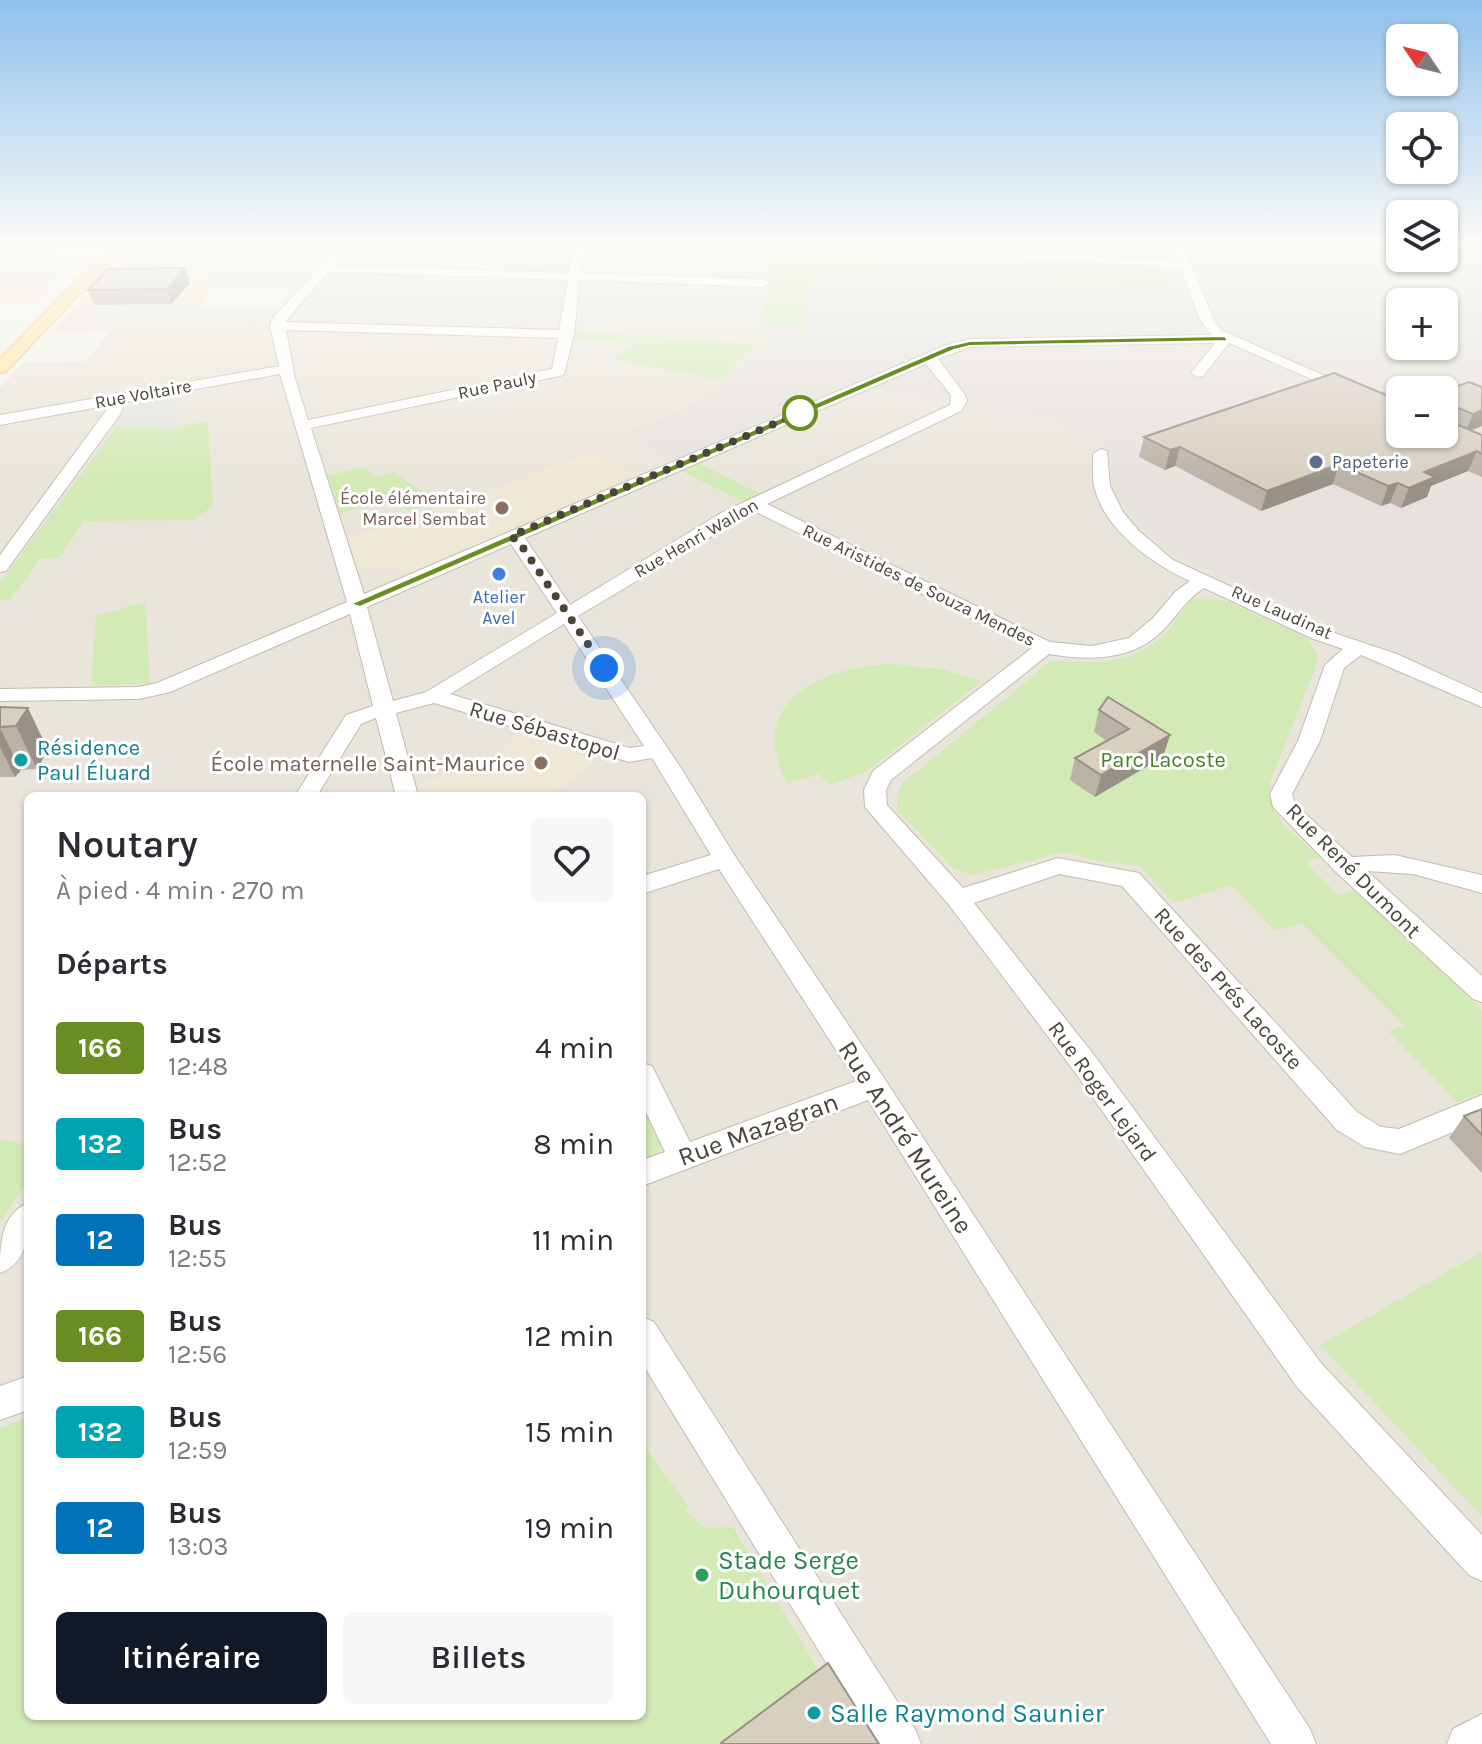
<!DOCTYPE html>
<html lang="fr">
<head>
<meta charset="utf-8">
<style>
	:root { --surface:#fff; --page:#f7f7f7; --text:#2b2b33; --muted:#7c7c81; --accent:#111827 }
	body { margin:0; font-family:Karla,sans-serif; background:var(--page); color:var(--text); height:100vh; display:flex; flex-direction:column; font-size:30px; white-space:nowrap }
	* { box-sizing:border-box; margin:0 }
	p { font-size:26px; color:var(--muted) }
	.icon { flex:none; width:44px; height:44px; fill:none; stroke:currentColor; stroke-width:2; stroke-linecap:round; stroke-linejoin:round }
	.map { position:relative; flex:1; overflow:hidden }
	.side { position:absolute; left:24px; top:792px; width:622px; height:928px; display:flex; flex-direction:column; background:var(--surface); border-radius:12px; box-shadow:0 2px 6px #0004 }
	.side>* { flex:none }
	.badge { padding:0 16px; border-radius:6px; font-size:28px; line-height:52px }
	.needle { width:52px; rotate:305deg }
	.buttons { position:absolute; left:1386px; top:24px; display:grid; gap:16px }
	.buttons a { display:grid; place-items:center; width:72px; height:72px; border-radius:12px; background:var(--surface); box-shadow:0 2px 6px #0004; font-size:40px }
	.you { position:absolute; width:40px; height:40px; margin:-20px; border:6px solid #fff; border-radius:50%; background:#1a73e8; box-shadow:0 0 0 12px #1a73e833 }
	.map>.badge { position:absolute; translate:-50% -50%; box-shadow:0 0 0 4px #fff }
	h2 { padding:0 32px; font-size:30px; line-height:72px }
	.round { display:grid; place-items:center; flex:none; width:84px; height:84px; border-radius:12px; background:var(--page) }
	.headline { display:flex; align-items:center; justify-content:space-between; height:136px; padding:0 32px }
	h1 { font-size:38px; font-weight:600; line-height:60px }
	.primary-button { display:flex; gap:16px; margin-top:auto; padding:16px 32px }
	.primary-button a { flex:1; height:92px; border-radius:12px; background:var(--accent); color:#fff; font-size:32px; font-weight:600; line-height:92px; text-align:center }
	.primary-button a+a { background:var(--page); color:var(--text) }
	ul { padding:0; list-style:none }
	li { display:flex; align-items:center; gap:24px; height:96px; padding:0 32px }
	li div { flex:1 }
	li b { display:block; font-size:30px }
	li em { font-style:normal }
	li .badge { min-width:88px; font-weight:700; text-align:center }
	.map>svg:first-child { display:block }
</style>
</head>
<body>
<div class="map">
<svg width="1482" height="1744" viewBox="0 0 1482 1744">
	<rect width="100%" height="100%" fill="#f6f3ec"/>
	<!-- residential -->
	<path fill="#eae5da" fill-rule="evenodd" d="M 253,241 L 750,241 L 765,260 L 772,281 L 764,298 L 770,327 L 765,345 L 709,393 L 678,411 L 623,435 L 674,460 L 849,385 L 1045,418 L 1099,440 L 1108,454 L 1112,488 L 1482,688 L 1482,1744 L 0,1744 L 0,387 L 25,362 L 85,361 L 88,358 L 111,331 L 53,332 L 76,306 L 202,303 L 201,310 L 285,310 L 303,290 L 207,289 L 220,262 L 237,242 ZM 28,796 L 642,796 L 642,1716 L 28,1716 Z"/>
	<!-- commercial -->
	<path fill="#f7ead8" d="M 168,241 L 253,241 L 237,242 L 220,262 L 202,303 L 76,306 L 150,249 L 160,248 Z"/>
	<!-- industrial -->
	<path fill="#e6e2dd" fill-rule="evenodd" d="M 749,241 L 1400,241 L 1400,258 L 1444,258 L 1444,241 L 1482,241 L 1482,688 L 1221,574 L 1151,536 L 1112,488 L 1108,454 L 1099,441 L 1045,418 L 849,385 L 674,460 L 622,435 L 678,411 L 709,393 L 764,345 L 769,328 L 761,327 L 762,312 L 772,281 L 765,260 L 757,246 ZM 1400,302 L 1444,302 L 1444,346 L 1400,346 ZM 1400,390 L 1444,390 L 1444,434 L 1400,434 Z"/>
	<!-- education -->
	<g fill="#efe8d6">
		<path d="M 79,257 L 32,304 L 0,305 L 0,258 Z"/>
		<path d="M 592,452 L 637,476 L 404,575 L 393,568 L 379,566 L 357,570 L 348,538 L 468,499 Z"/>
		<path d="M 520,730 L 571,746 L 571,754 L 595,761 L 551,796 L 424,796 L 420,782 L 486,765 Z"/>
	</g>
	<!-- green -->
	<g fill="#d2eab5">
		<path d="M 777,247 L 894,252 L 892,274 L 868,277 L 813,275 L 805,329 L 761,327 L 764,298 L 772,281 L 762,255 L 582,258 L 583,252 Z"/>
		<path d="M 986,259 L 1165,269 L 1170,289 L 982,275 Z"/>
		<path d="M 572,331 L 755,344 L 720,380 L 613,359 L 624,350 L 633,349 L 636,343 L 571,338 Z"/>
		<path d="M 208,421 L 213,506 L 192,520 L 84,521 L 59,558 L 40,559 L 10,600 L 0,600 L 0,583 L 117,426 L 154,426 L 162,430 Z"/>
		<path d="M 699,463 L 705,466 L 760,494 L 744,502 L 681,471 Z"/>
		<path d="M 364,467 L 376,477 L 393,472 L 438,502 L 410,512 L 390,498 L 340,514 L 328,475 Z"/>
		<path d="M 1193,599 L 1224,600 L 1307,638 L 1319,658 L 1270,783 C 1264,815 1299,837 1320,857 L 1305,862 L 1338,895 L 1355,889 L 1482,1010 L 1482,1093 L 1457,1102 L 1389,1032 L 1404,1025 L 1302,923 L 1275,931 L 1231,885 L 1174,903 L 1139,866 L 1098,861 L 1064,852 L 973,875 L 954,869 L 897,810 L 897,794 L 904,782 L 1051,661 C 1093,662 1133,666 1165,634 C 1176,623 1181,609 1193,599 Z"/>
		<path d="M 145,602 L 150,684 L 91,685 L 96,616 Z"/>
		<path d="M 893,664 L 941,669 L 982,681 L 866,772 L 829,785 L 819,774 L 787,783 C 744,701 824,666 893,664 Z"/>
		<path d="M 648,1115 L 662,1144 L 658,1154 L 642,1160 L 642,1118 Z"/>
		<path d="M 0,1139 L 28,1145 L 28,1181 L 0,1222 Z"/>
		<path d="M 1482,1252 L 1482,1517 L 1320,1345 Z"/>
		<path d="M 28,1417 L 28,1716 L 642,1716 L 642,1443 L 689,1507 L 685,1511 L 706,1528 L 733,1527 L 863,1744 L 0,1744 L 0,1428 Z"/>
	</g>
	<!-- parking -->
	<path fill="#e5e3e0" d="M 147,399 L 175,400 L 181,426 L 162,430 L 154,426 L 117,426 L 130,408 Z"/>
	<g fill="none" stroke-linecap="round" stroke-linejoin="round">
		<defs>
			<g id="minor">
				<path d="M 343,241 L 355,241 L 334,265 L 569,273 L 574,241 L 586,241 L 581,273 L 763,279 L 769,283 L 763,287 L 580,280 L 574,334 L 564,375 L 311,428 L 364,594 L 946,345 L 970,339 L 1211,335 L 1199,318 L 1181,268 L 773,243 L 684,244 L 678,241 L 831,241 L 1178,261 L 1170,241 L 1182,241 L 1213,318 L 1221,330 L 1400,409 L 1400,418 L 1229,343 L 1203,376 L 1198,377 L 1191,373 L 1215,343 L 970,347 L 938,359 L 965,395 L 967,401 L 961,411 L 767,504 L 1050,642 L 1092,646 L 1129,638 L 1153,618 L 1176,591 L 1190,581 C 1152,564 1104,530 1094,486 C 1092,476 1093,464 1093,454 L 1101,449 L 1107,451 L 1110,486 L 1123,512 L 1139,531 L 1173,560 L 1325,630 L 1397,654 L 1482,693 L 1482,707 L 1361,655 L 1344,668 L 1320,741 L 1292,794 L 1295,804 L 1352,857 L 1395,855 L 1482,875 L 1482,893 L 1413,874 L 1367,871 L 1482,976 L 1482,1002 L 1473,999 L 1337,873 L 1273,807 L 1270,794 L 1298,741 L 1325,665 L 1343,649 L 1311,638 L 1204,588 C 1187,599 1179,613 1165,628 C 1135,661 1090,661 1049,654 L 891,780 L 886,790 L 887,805 L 963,888 L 1058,858 L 1139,873 L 1357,1112 L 1381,1127 L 1399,1129 L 1482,1095 L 1482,1120 L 1400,1154 L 1365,1147 L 1337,1130 L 1122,886 L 1059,874 L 974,903 L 1094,1055 L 1321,1363 L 1482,1535 L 1482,1581 L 1469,1575 L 1297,1387 L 1074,1071 L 949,905 L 865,807 L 864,790 L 873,771 L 1032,648 L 754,511 L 578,616 L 681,768 L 733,853 L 884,1078 L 1310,1729 L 1316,1744 L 1271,1744 L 868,1100 L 642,1186 L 642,1160 L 665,1152 L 642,1104 L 642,1063 L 652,1066 L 690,1142 L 856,1081 L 719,869 L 642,894 L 642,876 L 711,855 L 652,758 L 629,762 L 434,703 L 396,713 L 418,796 L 396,796 L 376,718 L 361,724 L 317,796 L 295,796 L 346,715 L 373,706 L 350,614 L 170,692 L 139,699 L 0,701 L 0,689 L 139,687 L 157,683 L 347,602 L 280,374 L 125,402 L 121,413 L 6,571 L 0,572 L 0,555 L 110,405 L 0,425 L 0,415 L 279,366 L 270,326 L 272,319 ZM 328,272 L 568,280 L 559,330 L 285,322 ZM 286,330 L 558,338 L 552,369 L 308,420 L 295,378 ZM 926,364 L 951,395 L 950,405 L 721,513 L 570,605 L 525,538 ZM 511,544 L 557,613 L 426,692 L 393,701 L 367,607 ZM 564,624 L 644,746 L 630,748 L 450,694 Z"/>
				<path d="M 0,249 L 120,248 L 126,252 L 120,256 L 0,257 Z"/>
				<path d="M 28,1203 C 28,1231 30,1262 0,1273 C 0,1246 0,1215 28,1203 Z"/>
				<path d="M 642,1317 L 654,1322 L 915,1729 L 921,1744 L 876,1744 L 642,1363 Z"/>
				<path d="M 28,1376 L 28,1410 L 0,1420 L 0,1386 Z"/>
				<path d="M 1482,1714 L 1482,1744 L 1447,1744 L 1453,1729 Z"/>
			</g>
			<path id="major" d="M 124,241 L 139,241 L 94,279 L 6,372 L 0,373 L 0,358 L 84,273 Z"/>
		</defs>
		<!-- minor casing -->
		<use href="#minor" stroke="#c2bbae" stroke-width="2"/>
		<!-- major casing -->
		<use href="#major" stroke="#e6c16a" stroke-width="2"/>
		<!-- minor -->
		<use href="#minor" fill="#fff" fill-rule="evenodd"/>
		<!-- major -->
		<use href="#major" fill="#ffe39c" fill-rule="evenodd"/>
	</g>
	<!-- wall -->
	<g fill="#bab2a6">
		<path d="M 1047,241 L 1143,241 L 1141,251 L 1048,247 Z"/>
		<path d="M 185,268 L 190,283 L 171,304 L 94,305 L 88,290 Z"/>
		<path d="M 1482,387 L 1482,426 L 1472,430 L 1482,435 L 1482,477 L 1468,471 L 1431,486 L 1427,497 L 1401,508 L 1390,503 L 1381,506 L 1333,484 L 1261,511 L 1175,466 L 1165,470 L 1139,457 L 1144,437 L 1400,434 L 1444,391 Z"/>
		<path d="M 1108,697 L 1163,757 L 1095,797 L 1070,780 L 1075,758 L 1107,741 L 1094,732 L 1099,710 Z"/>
		<path d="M 0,707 L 48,750 L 37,769 L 21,770 L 15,777 L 0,777 Z"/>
		<path d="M 1482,1109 L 1482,1173 L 1449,1138 L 1464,1116 Z"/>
	</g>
	<!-- shaded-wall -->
	<g fill="#979187">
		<path d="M 185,268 L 190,283 L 171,304 L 167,289 Z"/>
		<path d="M 1453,406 L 1445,425 L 1444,426 L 1444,413 Z"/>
		<path d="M 1482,410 L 1482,426 L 1465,433 L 1473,414 Z"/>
		<path d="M 1180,447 L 1175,466 L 1165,470 L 1170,450 Z"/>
		<path d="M 1477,451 L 1468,471 L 1431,486 L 1427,497 L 1401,508 L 1409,488 L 1424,472 Z"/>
		<path d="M 1339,464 L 1333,484 L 1261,511 L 1267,491 Z"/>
		<path d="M 1398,483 L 1390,503 L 1381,506 L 1388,486 Z"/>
		<path d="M 28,708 L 48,750 L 37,769 L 16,726 Z"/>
		<path d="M 0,728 L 21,770 L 15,777 L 0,747 Z"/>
		<path d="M 1170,735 L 1163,757 L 1095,797 L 1101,775 Z"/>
	</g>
	<!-- building -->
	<g fill="#d8cfc1" stroke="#979187" stroke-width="2">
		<path d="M 185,268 L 167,289 L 88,290 L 108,269 Z"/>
		<path d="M 1334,373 L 1400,401 L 1400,434 L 1444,434 L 1444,418 L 1446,420 L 1482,435 L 1482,454 L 1477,451 L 1424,472 L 1435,477 L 1409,488 L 1398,483 L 1388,486 L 1339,464 L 1267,491 L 1180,447 L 1170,450 L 1144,437 Z"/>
		<path d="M 1469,382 L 1482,387 L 1482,410 L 1473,414 L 1453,406 L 1444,413 L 1444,391 Z"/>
		<path d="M 1108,697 L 1170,735 L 1101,775 L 1075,758 L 1129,729 L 1099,710 Z"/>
		<path d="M 0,707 L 28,708 L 16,726 L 0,727 Z"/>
		<path d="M 1482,1109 L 1482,1135 L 1464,1116 Z"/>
		<path d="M 828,1663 L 879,1744 L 722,1744 L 721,1743 Z"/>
	</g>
	<!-- sky -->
	<linearGradient id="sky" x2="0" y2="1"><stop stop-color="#8fc1ec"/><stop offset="0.5" stop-color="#fbfaf6"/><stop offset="1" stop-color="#fbfaf6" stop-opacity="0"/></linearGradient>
	<rect width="1482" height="485" fill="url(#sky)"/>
	<!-- line -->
	<path fill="#6b8e23" stroke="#fff" stroke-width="2" d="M 1225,336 L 1228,341 L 970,346 L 954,350 L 360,607 L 350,604 L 948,346 L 970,341 Z"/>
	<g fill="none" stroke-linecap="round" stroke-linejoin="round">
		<!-- walk -->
		<path stroke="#4b4439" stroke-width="8" stroke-dasharray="0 14.4" d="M 604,668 L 519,542 L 511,536 L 800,413"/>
	</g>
	<!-- markers -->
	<circle fill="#fff" stroke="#6b8e23" stroke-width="4" cx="800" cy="413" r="16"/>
	<circle fill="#5c6f8a" stroke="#fff" stroke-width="3" cx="1316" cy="462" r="8"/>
	<g fill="#8d6e63" stroke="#fff" stroke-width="3">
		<circle cx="502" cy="508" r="8"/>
		<circle cx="541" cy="763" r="8"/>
	</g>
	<circle fill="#3f7fe0" stroke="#fff" stroke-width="3" cx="499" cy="574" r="8"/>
	<g fill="#0f9aa8" stroke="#fff" stroke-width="3">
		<circle cx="21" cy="760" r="8"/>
		<circle cx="814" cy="1713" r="8"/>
	</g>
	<circle fill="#2e9e5b" stroke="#fff" stroke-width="3" cx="702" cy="1575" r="8"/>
	<g text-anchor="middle" stroke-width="6" stroke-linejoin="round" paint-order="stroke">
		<!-- far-street labels -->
		<g font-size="18" fill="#4b4439" stroke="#fff">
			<text transform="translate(497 385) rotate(-12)" y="6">Rue Pauly</text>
			<text transform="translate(143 394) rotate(-10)" y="6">Rue Voltaire</text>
			<text transform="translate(696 538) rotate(-30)" y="6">Rue Henri Wallon</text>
			<text transform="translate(919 585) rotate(26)" y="6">Rue Aristides de Souza Mendes</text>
			<text transform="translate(1282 612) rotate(24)" y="6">Rue Laudinat</text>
		</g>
		<!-- far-service labels -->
		<g font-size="18" fill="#4e5e75" stroke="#fff" text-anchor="start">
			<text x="1332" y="468">Papeterie</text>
		</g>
		<!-- far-education labels -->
		<g font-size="18" fill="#785e54" stroke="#fff" text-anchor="end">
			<text x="486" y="504">École élémentaire<tspan x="486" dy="21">Marcel Sembat</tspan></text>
		</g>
		<!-- far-shop labels -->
		<g font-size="18" fill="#366cbe" stroke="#fff">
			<text x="499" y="603">Atelier<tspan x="499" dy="21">Avel</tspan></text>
		</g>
		<!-- street labels -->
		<g font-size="22" fill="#4b4439" stroke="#fff">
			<text transform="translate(545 730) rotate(17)" y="8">Rue Sébastopol</text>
			<text transform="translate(1354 870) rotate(45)" y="8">Rue René Dumont</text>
			<text transform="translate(1229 988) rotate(48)" y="8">Rue des Prés Lacoste</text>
			<text transform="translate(1103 1091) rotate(54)" y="8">Rue Roger Lejard</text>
		</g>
		<!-- culture labels -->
		<g font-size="22" fill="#0d838f" stroke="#fff" text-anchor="start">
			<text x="37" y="755">Résidence<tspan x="37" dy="25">Paul Éluard</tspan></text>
		</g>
		<!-- park labels -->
		<g font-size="22" fill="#4a7f2a" stroke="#fff">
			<text x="1163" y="767">Parc Lacoste</text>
		</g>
		<!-- education labels -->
		<g font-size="22" fill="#785e54" stroke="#fff" text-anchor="end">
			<text x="525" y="771">École maternelle Saint-Maurice</text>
		</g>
		<!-- near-street labels -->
		<g font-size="26" fill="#4b4439" stroke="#fff">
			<text transform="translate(758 1129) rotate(-20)" y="9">Rue Mazagran</text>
			<text transform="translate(906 1137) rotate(57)" y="9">Rue André Mureine</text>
		</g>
		<!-- near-leisure labels -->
		<g font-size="26" fill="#27864d" stroke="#fff" text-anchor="start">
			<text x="718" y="1569">Stade Serge<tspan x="718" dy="30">Duhourquet</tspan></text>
		</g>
		<!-- near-culture labels -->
		<g font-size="26" fill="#0d838f" stroke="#fff" text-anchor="start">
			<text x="830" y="1722">Salle Raymond Saunier</text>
		</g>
	</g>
</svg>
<div class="buttons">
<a><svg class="needle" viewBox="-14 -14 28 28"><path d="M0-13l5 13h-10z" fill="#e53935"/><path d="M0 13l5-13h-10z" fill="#7c7c81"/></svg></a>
<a><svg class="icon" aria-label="locate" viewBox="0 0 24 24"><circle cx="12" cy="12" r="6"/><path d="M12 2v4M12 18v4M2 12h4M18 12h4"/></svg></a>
<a><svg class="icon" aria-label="layers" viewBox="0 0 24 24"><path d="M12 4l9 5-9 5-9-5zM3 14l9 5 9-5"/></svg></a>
<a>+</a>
<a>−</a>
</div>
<div class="you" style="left:604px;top:668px"></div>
<section class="side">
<div class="headline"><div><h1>Noutary</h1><p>À pied · 4 min · 270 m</p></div><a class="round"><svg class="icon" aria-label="heart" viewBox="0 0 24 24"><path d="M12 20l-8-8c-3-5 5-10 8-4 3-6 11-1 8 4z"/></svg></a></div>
<h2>Départs</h2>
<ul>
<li><span class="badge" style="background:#6b8e23;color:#fff">166</span><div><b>Bus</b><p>12:48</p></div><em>4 min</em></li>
<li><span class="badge" style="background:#00a3b4;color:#fff">132</span><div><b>Bus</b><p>12:52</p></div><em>8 min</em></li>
<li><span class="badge" style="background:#0072bc;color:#fff">12</span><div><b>Bus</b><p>12:55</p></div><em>11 min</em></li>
<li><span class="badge" style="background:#6b8e23;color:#fff">166</span><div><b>Bus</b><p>12:56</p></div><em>12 min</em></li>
<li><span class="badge" style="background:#00a3b4;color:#fff">132</span><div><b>Bus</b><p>12:59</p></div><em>15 min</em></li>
<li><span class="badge" style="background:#0072bc;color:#fff">12</span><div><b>Bus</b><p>13:03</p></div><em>19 min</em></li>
</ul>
<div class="primary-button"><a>Itinéraire</a><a>Billets</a></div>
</section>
</div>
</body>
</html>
